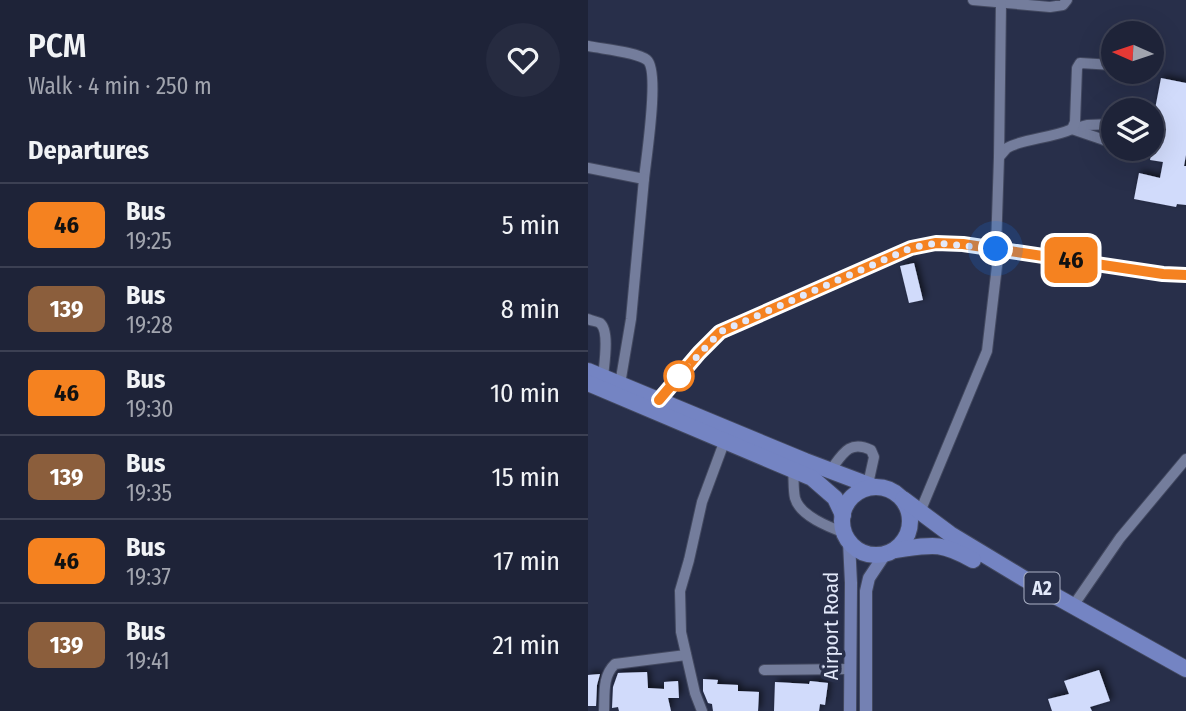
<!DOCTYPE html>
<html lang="en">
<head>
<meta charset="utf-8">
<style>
	:root { --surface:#1e2338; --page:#262b40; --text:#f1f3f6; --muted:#a1a4ae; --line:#3c4053 }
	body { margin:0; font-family:"Fira Sans Condensed",sans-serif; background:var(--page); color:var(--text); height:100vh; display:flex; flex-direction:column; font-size:26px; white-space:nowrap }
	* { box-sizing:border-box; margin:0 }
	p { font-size:23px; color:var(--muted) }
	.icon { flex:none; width:38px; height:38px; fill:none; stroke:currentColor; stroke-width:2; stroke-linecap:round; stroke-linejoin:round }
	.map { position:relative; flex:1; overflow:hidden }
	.details { display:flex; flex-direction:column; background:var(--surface); width:588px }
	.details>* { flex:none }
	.badge { padding:0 14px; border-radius:10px; font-size:24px; line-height:46px }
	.needle { width:46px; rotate:273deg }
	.tools { position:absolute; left:513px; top:21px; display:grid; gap:14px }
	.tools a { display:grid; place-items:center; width:63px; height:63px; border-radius:50%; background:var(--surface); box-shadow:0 7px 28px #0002,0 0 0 2px var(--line); font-size:35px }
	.you { position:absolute; width:35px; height:35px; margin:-18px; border:5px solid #fff; border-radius:50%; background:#1a73e8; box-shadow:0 0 0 10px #1a73e833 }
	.map>.badge { position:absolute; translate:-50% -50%; box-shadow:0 0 0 4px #fff }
	h2 { padding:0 28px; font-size:26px; line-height:63px }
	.round { display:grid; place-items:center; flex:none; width:74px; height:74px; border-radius:37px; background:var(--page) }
	.summary { display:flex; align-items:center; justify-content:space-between; height:119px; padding:0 28px }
	h1 { font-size:33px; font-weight:600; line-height:52px }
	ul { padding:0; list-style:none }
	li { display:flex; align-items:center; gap:21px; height:84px; padding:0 28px; border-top:2px solid var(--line) }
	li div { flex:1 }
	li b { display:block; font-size:26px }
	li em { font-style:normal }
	li .badge { min-width:77px; font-weight:700; text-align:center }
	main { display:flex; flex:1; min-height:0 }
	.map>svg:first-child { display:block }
</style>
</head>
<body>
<main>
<section class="details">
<div class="summary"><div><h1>PCM</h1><p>Walk · 4 min · 250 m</p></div><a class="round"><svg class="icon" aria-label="heart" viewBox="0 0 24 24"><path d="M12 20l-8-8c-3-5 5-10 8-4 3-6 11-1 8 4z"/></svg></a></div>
<h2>Departures</h2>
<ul>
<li><span class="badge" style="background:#f58220;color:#111">46</span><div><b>Bus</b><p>19:25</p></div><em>5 min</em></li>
<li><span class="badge" style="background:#8b5e3c;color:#fff">139</span><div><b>Bus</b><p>19:28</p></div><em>8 min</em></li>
<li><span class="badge" style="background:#f58220;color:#111">46</span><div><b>Bus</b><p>19:30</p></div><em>10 min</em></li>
<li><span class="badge" style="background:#8b5e3c;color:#fff">139</span><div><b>Bus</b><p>19:35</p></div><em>15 min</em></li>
<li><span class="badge" style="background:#f58220;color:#111">46</span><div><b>Bus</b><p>19:37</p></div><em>17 min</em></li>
<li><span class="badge" style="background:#8b5e3c;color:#fff">139</span><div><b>Bus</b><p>19:41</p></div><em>21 min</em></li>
</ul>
</section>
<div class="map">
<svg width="598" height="711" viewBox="0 0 598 711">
	<defs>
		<filter id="shadow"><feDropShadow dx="3" dy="-3" stdDeviation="3.5" flood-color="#0009"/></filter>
	</defs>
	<rect width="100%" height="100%" fill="#282f4a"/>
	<!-- building -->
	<g fill="#d1dbfb" filter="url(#shadow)">
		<path d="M 573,78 L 598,83 L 598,155 L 596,166 L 598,166 L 598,205 L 589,204 L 588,207 L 546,199 L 551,173 L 572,178 L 575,162 L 562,160 L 572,110 L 567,109 Z"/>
		<path d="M 326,263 L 335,300 L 321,303 L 312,266 Z"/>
		<path d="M 511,670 L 522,701 L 502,707 L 504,711 L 464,711 L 460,699 L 481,694 L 476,681 Z"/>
		<path d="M 59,672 L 60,688 L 76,689 L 76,682 L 90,681 L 91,698 L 80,698 L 83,711 L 31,711 L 30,707 L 24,708 L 25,687 L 30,673 Z"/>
		<path d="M 12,674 L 9,685 L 8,706 L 0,706 L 0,675 Z"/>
		<path d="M 115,679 L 130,680 L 129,684 L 150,685 L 150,691 L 171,692 L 170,711 L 125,711 L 124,704 L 120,703 L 115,691 Z"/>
		<path d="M 222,681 L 240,683 L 237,705 L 232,704 L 231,711 L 186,711 L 187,682 L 221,684 Z"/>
	</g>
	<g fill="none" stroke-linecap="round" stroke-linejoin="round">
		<defs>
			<g id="minor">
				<path d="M 385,0 L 462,7 L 475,5 L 479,0"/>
				<path d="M 0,46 C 14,49 49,52 59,60 C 72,71 58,159 56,179"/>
				<path d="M 484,129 L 525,143"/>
				<path d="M 484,129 L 499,125 L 525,124"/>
				<path d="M 411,157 C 414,154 416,151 419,148 C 433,139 465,138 484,129 L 487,122 L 489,68 L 492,63 L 525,65"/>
				<path d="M 0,168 L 56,179 L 43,319 L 32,384"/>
				<path d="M 408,249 L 411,157 L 413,3"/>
				<path d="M 0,319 C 4,321 8,321 12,323 C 22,331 16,365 15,377"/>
				<path d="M 70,400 L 111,353 L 132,332 L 323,248 L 348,243 L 375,244 L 575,274 L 598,275"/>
				<path d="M 205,469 C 206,478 205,489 207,498 C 212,516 241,527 257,533"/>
				<path d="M 242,471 C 254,455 261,439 283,450 L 286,457 L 280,484"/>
				<path d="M 332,512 L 399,351 L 411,249"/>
				<path d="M 485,606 L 532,538 L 598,459"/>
				<path d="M 176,670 L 262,669"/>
				<path d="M 16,711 C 17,695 14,676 27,664 L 98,655"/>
				<path d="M 114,711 L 107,693 L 93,632 L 92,591 L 101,560 L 114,502 L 137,440"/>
			</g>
			<g id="major">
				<path d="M 261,542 L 263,583 L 262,711"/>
				<path d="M 278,711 L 278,591 L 281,578 L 297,554"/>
			</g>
			<g id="highway">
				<path d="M 0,371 L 217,461 L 286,487"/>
				<path d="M 0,383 L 224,478 L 247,498 L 255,515"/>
				<circle cx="288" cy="521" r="34"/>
				<path d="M 315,499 L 362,534 L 435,578 L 598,669"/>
				<path d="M 307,550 C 344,545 351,541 385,560"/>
			</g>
		</defs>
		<!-- minor casing -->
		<use href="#minor" stroke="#434960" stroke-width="12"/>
		<!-- major casing -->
		<use href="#major" stroke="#434960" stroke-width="14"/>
		<!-- highway casing -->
		<use href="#highway" stroke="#434960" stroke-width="18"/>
		<!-- minor -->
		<use href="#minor" stroke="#747d9c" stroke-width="10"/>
		<!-- major -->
		<use href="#major" stroke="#7481b3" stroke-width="12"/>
		<!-- highway -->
		<use href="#highway" stroke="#7484c3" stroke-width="16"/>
	</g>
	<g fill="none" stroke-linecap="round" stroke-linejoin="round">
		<defs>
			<path id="line" d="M 71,400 L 111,353 L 132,332 L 323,248 L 348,243 L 375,244 L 575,274 L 598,275"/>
		</defs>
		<!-- line casing -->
		<use href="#line" stroke="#fff" stroke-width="16"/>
		<!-- line -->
		<use href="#line" stroke="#f58220" stroke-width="10"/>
		<!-- walk -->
		<path stroke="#e3e9fa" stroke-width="7" stroke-dasharray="0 12.6" d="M 91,376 L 132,332 L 323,248 L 348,243 L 408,249"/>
	</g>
	<!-- markers -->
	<circle fill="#fff" stroke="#f58220" stroke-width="3.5" cx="91" cy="376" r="14"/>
	<g text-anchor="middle" stroke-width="7" stroke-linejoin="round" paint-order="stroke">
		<!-- shield labels -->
		<rect fill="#282f4a" stroke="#abb1c5" stroke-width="2" x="436.5" y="572.5" width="35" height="31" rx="5"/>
		<g font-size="19" font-weight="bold" fill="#e3e9fa">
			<text x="454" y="595">A2</text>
		</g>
		<!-- street labels -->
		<g font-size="21" fill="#e3e9fa" stroke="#282f4a">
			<text transform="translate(243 626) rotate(-90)" y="7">Airport Road</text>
		</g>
	</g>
</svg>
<div class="tools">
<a><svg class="needle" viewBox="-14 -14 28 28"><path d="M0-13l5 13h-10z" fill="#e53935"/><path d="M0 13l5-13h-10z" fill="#a1a4ae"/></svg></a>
<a><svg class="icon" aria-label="layers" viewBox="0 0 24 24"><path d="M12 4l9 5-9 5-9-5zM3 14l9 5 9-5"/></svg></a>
</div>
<div class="you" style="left:408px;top:249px"></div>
<b class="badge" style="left:483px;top:260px;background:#f58220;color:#111">46</b>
</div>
</main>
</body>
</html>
